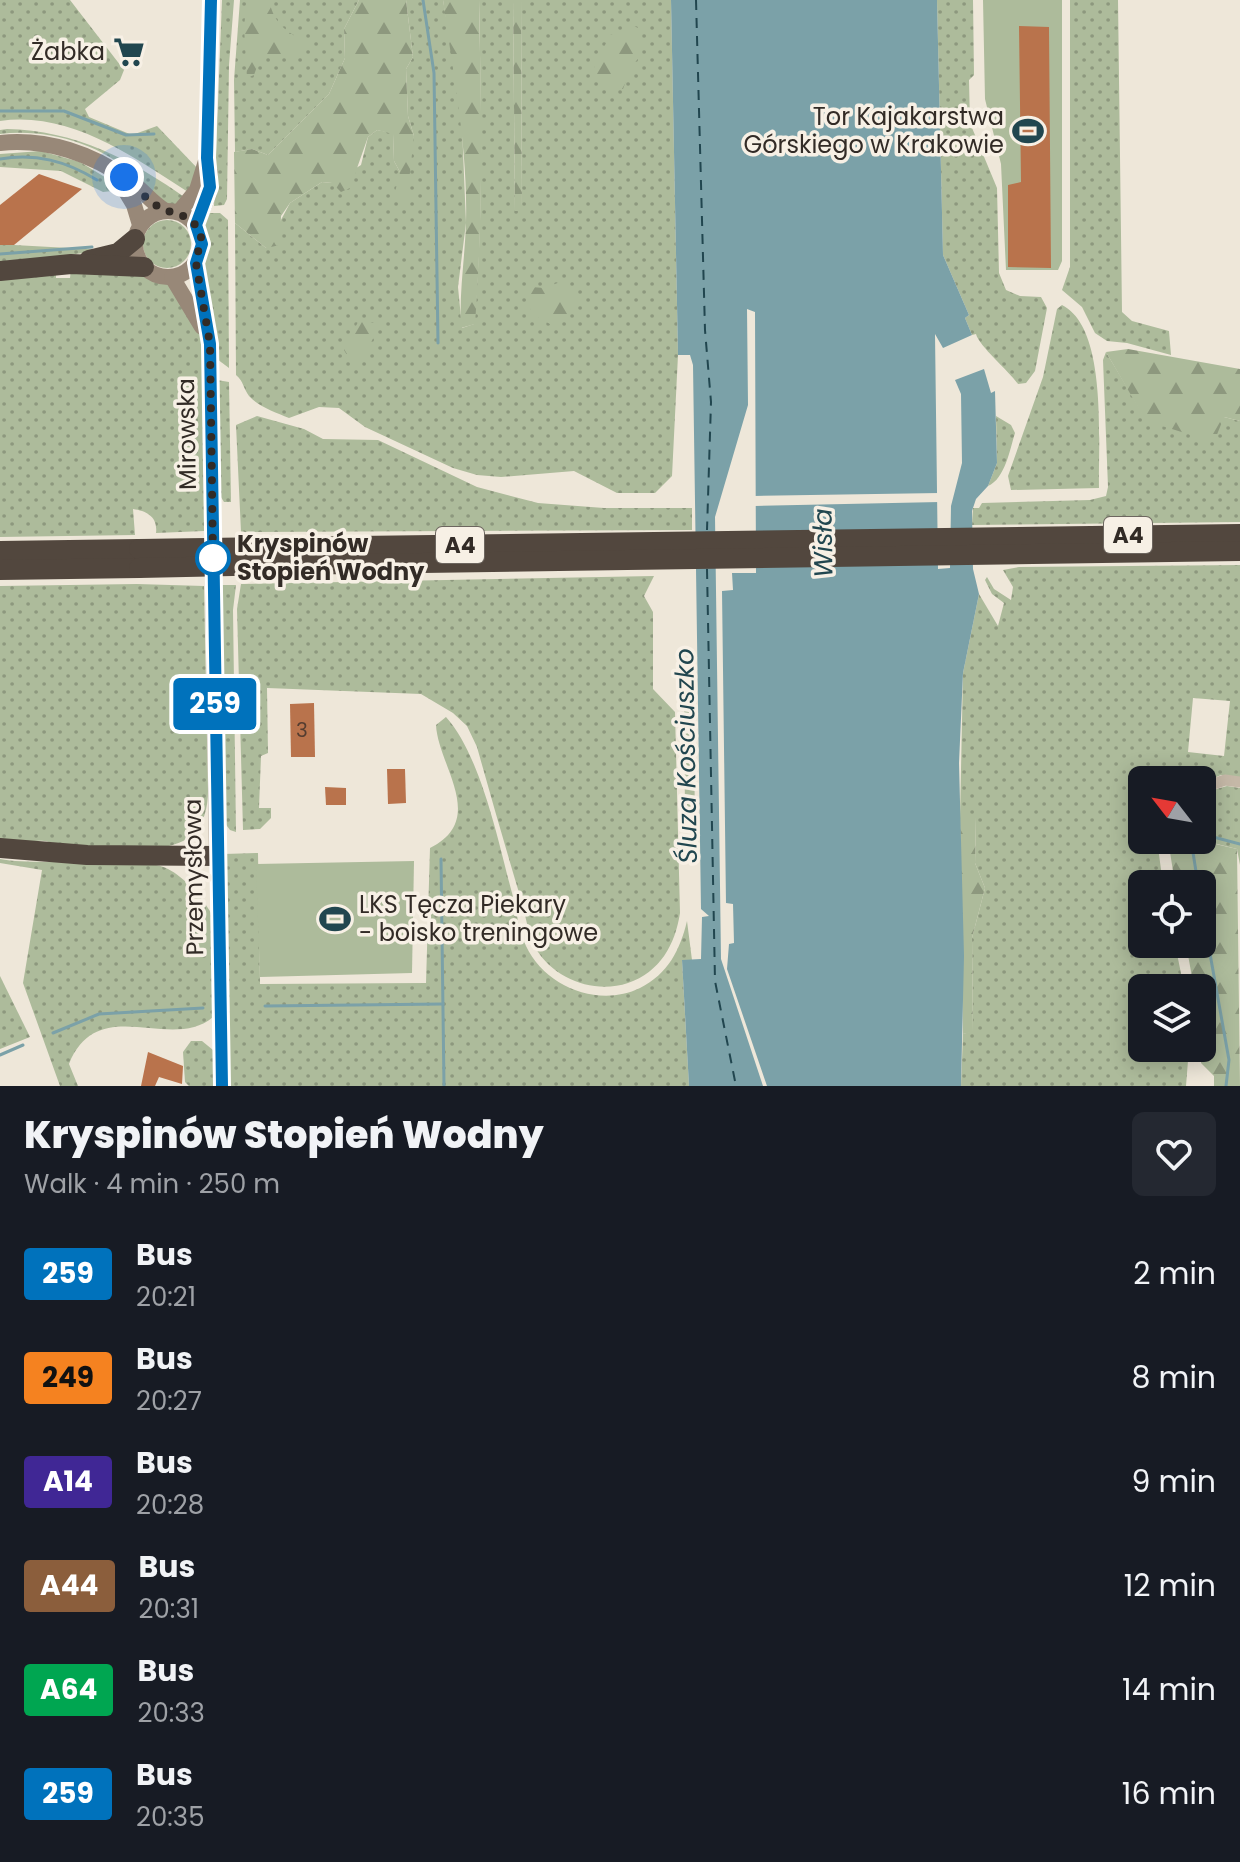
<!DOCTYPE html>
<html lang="en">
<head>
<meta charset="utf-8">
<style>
	:root { --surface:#171b24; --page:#242831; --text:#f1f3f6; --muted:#9ea1a6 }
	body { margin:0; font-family:Poppins,sans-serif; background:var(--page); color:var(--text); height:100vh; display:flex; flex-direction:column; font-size:30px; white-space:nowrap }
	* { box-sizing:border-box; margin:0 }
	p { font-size:26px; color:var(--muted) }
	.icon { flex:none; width:44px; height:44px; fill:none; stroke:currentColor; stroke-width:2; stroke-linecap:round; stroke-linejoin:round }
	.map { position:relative; height:1086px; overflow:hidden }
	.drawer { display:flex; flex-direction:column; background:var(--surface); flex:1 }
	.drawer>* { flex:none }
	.badge { padding:0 16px; border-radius:6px; font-size:28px; line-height:52px }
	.needle { width:52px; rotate:301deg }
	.fabs { position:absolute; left:1128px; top:766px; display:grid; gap:16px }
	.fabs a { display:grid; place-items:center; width:88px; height:88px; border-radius:12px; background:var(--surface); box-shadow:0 4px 20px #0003; font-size:40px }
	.you { position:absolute; width:40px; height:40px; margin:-20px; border:6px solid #fff; border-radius:50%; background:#1a73e8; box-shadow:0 0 0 12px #1a73e833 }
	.map>.badge { position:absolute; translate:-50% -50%; box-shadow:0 0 0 4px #fff }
	.round { display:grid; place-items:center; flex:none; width:84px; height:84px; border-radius:12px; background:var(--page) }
	.headline { display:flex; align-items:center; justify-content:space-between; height:136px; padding:0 24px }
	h1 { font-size:38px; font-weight:800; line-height:60px }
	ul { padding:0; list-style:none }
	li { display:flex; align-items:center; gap:24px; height:104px; padding:0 24px }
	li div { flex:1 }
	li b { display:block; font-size:30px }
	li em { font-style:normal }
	li .badge { min-width:88px; font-weight:700; text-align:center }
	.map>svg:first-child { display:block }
</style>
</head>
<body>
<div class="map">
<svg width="1240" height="1086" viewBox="0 0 1240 1086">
	<defs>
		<pattern id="grass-dots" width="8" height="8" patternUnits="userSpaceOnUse" patternTransform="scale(2)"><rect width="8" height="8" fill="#adbb9b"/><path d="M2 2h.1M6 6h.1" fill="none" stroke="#8d987e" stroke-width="1.8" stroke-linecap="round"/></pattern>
		<pattern id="forest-firs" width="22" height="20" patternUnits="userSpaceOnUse" patternTransform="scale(2)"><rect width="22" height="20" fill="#adbb9b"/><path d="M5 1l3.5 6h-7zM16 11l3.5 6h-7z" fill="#8d987e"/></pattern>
	</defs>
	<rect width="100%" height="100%" fill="#eee7d9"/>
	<!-- grass -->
	<g fill="url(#grass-dots)" fill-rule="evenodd">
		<path d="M 0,0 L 70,0 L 124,70 L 120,80 L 85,109 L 89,117 L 132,135 L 157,126 L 199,170 L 188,192 C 132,156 70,111 0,121 Z"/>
		<path d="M 222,0 L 234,0 L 229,65 L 227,199 L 224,205 L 214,206 Z"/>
		<path d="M 240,0 L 359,0 L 344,29 L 345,58 L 329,94 L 268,155 L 252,149 L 235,152 L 234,80 Z"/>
		<path d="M 406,0 L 443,0 L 461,103 L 466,223 L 458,287 L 462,328 L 474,324 C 484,216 481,108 479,0 L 513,0 L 515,211 L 522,211 L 521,0 L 671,0 L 678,355 L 672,476 L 655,493 L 617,493 L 574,471 L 501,477 L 477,475 L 453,468 L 365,427 L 339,408 L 319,407 L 289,418 C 275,412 259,407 249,396 C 243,388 244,382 236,375 L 235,223 L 266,248 L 290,203 L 322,182 L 332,183 L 361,165 L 368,137 L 377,130 L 393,133 L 394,161 L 400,172 L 414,136 L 408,116 L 406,69 L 413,57 Z"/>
		<path d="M 937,0 L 973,0 L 974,75 L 969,80 L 970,123 L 997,188 L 999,273 L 1006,290 L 1020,296 L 1041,297 L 1047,308 L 1035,371 L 1026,383 L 1018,384 C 1008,370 979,346 976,334 L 972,335 L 965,318 L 969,315 L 943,255 Z"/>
		<path d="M 1070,0 L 1118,0 L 1122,312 L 1132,321 L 1169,331 L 1171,355 L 1127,343 L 1107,341 L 1095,333 L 1082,307 L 1062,290 L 1070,267 Z"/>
		<path d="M 7,129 C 74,130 133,160 187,199 C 179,204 173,207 164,204 C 149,199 143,184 133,174 C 99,143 45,128 0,134 L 0,130 Z"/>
		<path d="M 41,151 L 80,162 L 113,182 L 112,191 L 103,192 L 61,171 L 0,167 L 0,154 Z"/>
		<path d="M 209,213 L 220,213 L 228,220 L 229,368 L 217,359 L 200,268 L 207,247 L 204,221 Z"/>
		<circle cx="167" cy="244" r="24"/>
		<path d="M 0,245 L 14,245 L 106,250 L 0,264 Z"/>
		<path d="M 71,269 L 138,273 L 170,285 L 201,335 L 204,348 L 204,531 L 156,533 C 158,517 147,511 133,509 L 135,535 L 0,537 L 0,277 L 56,270 L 56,278 L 70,278 Z"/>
		<path d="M 1062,305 C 1108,328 1098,442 1099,488 L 1011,490 L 1008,476 L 1043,377 L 1057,309 Z"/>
		<path d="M 1106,352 L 1147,421 L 1224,417 L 1240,421 L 1240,522 L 972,525 L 973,508 L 979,508 L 982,503 L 1090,500 L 1106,496 L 1108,487 L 1103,360 Z"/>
		<path d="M 217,380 L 229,382 L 231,502 L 224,502 L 219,494 Z"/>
		<path d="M 257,416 L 304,429 L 323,439 L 378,440 L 477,487 L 538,503 L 604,508 L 692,508 L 692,530 L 241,532 L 236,425 Z"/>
		<path d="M 996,416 L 1011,425 L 1015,433 C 1010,449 1005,479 988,486 L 997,463 Z"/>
		<path d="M 1240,565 L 1240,778 L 1221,775 L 1202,783 L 1142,780 L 1142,840 L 1157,840 L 1163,884 L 1142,884 L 1142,944 L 1175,944 L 1184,988 L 1142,988 L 1142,1048 L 1189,1048 L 1186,1086 L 961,1086 L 963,1034 L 973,1031 L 972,938 L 985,888 L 975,863 L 976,818 L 960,818 L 963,673 L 979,594 L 998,626 L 1004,603 L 992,594 L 985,580 L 987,577 L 994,589 L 1011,600 L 1013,587 L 1003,570 L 1019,567 ZM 1193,698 L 1230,701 L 1224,756 L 1188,752 Z"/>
		<path d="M 654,576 L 644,596 L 653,612 L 653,689 L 675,712 L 680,913 C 675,945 660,972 628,983 C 595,994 555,980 536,949 C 528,934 525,912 520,896 C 505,846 491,797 477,747 L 467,726 L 453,713 L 421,694 L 267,688 L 268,753 L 261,756 L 259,808 L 271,808 L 271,818 L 260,829 L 243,830 L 237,609 L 241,584 Z"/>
		<path d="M 137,584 L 204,586 L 208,791 C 208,807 204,825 191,836 C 163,859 81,849 49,842 C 34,838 22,846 0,840 L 0,586 Z"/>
		<path d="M 220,585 L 236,585 L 233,610 L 236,832 L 230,830 L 224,822 Z"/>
		<path d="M 693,661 L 695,825 L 685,824 L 684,668 Z"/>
		<path d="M 446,717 C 481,756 498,841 512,893 C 517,910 518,930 526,946 C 545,987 599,1008 640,988 C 668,974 680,950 687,921 L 692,960 L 682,960 L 689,1086 L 228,1086 L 224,854 L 258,853 L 260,984 L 426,983 L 430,848 C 488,819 438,766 436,725 Z"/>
		<path d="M 1227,786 L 1240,788 L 1240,865 L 1237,849 L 1201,840 L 1202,793 Z"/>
		<path d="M 0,859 C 42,867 138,854 168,869 C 184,877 203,898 211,913 L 213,1017 C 171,1053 98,992 69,1064 L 78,1086 L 60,1086 L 23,983 L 42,870 L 0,863 Z"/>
		<path d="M 0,976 L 30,1037 L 0,1049 Z"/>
		<path d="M 191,1041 L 202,1041 L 213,1050 L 215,1086 L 189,1086 L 185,1082 L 183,1052 Z"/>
	</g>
	<!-- forest -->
	<g fill="url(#forest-firs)">
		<path d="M 247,0 L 269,0 C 274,25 287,32 308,43 L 308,49 L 299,54 L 260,58 L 254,75 L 247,78 L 244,27 Z"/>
		<path d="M 359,0 L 406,0 L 413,57 L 406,69 L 408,116 L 414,136 L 407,199 L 394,196 L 400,172 L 394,161 L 393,134 L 377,130 L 368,137 L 350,188 L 341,192 L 332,183 L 322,182 L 290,203 L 281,216 L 280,245 L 266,248 L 235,223 L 234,152 L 252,149 L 268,155 L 329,94 L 345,58 L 344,29 Z"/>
		<path d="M 443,0 L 479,0 L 479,13 C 482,117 483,220 475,324 L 461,328 C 459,291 465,258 466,222 C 468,147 453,74 443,0 Z"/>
		<path d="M 513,0 L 521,0 L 522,211 L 515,211 Z"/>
		<path d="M 634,26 L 638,28 L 642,54 L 631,67 L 623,89 L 603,85 L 590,76 L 610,35 Z"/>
		<path d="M 563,281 L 574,294 L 576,306 L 562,320 L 550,324 L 532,314 L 526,297 L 531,287 L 544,288 Z"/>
		<path d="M 359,320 L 374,323 L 376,333 L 360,363 L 351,362 L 344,350 Z"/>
		<path d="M 1128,349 L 1240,369 L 1240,421 L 1224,417 L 1214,442 L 1146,421 L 1106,352 Z"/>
		<path d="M 976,817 L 975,863 L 985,888 L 972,938 L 973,1032 L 963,1034 L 960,818 Z"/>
		<path d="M 1198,840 L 1237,849 L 1240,1086 L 1214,1086 L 1214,1076 L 1201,1063 L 1202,988 L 1194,988 L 1186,944 L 1202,944 L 1202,884 L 1175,884 L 1170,852 Z"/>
	</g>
	<!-- pitch -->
	<g fill="#adbb9b">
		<path d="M 983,0 L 1062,0 L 1062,261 L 1058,270 L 1006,270 L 1001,164 L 985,99 Z"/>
		<path d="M 414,861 L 412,973 L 260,977 L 256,864 Z"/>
	</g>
	<!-- water -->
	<path fill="#7ba1a8" d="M 671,0 L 937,0 L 943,255 L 969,315 L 965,318 L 972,335 L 943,348 L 935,334 L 938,569 L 950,568 L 951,506 L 962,463 L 961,394 L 955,380 L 984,369 L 991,393 L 995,391 L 997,463 L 988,486 L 976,499 L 972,511 L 973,569 L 979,594 L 963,673 L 959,763 L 964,956 L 961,1086 L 767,1086 L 727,969 L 729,944 L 734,943 L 733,904 L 726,903 L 722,591 L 733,590 L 732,573 L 756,573 L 755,312 L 747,309 L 748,405 L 715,517 L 721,959 L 763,1086 L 689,1086 L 682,960 L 701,959 L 702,917 L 709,916 L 701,909 L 693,365 L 690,355 L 678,355 Z"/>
	<!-- pier -->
	<path fill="#eee7d9" d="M 940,493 L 940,502 L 755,506 L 754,496 Z"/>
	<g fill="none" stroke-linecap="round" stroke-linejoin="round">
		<!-- stream -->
		<g stroke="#7ba1a8" stroke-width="3">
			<path d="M 423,0 L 434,73 L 438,343"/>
			<path d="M 0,111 L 64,111 L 126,135 L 154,134"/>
			<path d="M 0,159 C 36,153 66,161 97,180"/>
			<path d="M 0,254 L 92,247"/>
			<path d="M 1202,834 L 1240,844"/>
			<path d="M 1191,840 L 1198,884"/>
			<path d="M 441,859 L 444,1086"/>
			<path d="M 1202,909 L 1229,1060 L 1226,1086"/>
			<path d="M 265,1006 L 443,1004"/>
			<path d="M 53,1033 L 99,1014 L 203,1008"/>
			<path d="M 0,1055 L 23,1045"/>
		</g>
		<!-- ferry -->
		<g stroke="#21464f" stroke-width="2" stroke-dasharray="10 8" stroke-linecap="butt">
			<path d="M 696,0 L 705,330 L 711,402 L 707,530"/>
			<path d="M 707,569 L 715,981 L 736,1086"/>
		</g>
	</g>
	<!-- building -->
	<g fill="#b9734c">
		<path d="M 1019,26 L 1049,27 L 1051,268 L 1008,267 L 1008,185 L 1021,182 Z"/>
		<path d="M 39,174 L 82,189 L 14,245 L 0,245 L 0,205 Z"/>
		<path d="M 314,703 L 315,757 L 291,757 L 290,704 Z"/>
		<path d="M 387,769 L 405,769 L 406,803 L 388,804 Z"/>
		<path d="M 325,787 L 346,788 L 346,805 L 326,805 Z"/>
		<path d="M 148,1052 L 183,1066 L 182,1084 L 159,1077 L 155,1086 L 141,1086 Z"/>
	</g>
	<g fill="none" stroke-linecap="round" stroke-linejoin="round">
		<!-- minor -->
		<path stroke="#c5b8a7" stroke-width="11" d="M 1202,788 L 1225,780 L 1240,782"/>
		<!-- tertiary -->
		<path stroke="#c5b8a7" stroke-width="14" d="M 217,856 L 222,1086"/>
		<!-- secondary -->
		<g stroke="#988878" stroke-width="16">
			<path d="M 0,143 C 47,138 93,154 130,181 C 143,190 151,202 164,210"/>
			<path d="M 116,175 L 134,205 L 140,225"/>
			<circle cx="168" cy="244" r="33"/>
			<path d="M 179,212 L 197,190 L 207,158 L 211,0"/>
			<path d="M 196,225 L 209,193 L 210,172"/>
			<path d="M 196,263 L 210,344 L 217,856"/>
			<path d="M 172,277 L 202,327"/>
		</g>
		<!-- motorway -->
		<g stroke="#52473e" stroke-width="20">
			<path d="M 89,260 L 118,253 L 135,239"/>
			<path d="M 0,271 L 71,264 L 144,267"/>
			<path d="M 280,547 L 1240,534"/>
			<path d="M 0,551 L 139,549"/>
			<path d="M 282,565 L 1240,551"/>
			<path d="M 0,570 L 139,568"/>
			<path d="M 0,848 L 87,855 L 217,856"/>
		</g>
		<!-- motorway-bridge -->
		<g stroke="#52473e" stroke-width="20">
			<path d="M 139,549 L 280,547"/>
			<path d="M 139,568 L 282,565"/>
		</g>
	</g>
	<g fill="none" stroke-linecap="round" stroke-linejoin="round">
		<defs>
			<path id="line" d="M 211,0 L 207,158 L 210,187 L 196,225 L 202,244 L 196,263 L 210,344 L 222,1086"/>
		</defs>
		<!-- line casing -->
		<use href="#line" stroke="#fff" stroke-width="18"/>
		<!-- line -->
		<use href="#line" stroke="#0072bc" stroke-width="12"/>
		<!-- walk -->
		<path stroke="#322b26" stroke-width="8" stroke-dasharray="0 14.4" d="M 124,177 C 135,185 142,195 153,203 C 171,218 193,209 201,237 L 196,263 L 210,344 L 213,558"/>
	</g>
	<!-- icons -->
	<defs>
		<symbol id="supermarket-bare" viewBox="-9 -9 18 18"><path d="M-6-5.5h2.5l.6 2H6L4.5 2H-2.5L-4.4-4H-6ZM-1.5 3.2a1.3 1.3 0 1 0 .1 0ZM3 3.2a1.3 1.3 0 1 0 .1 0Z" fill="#21464f" stroke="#f7f0e5" stroke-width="2.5" paint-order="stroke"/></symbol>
		<symbol id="stadium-bare" viewBox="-9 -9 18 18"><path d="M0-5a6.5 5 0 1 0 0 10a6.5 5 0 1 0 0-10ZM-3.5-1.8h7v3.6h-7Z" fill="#21464f" stroke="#f7f0e5" stroke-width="2.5" paint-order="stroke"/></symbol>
	</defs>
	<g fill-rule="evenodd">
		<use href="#supermarket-bare" x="107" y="30" width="44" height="44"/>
		<use href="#stadium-bare" x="1006" y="109" width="44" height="44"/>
		<use href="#stadium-bare" x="313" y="897" width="44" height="44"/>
	</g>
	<!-- markers -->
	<circle fill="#fff" stroke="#0072bc" stroke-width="4" cx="213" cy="558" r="16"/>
	<g text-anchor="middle" stroke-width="7" stroke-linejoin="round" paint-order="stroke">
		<!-- number labels -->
		<g font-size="20" fill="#543d30">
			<text x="302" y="737">3</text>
		</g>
		<!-- shield labels -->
		<g fill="#f7f0e5" stroke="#6d665f" stroke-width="2">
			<rect x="1104" y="517" width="48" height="36" rx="6"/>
			<rect x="436" y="527" width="48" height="36" rx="6"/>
		</g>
		<g font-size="22" font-weight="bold" fill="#322b26">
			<text x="1128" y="543">A4</text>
			<text x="460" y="553">A4</text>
		</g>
		<!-- poi labels -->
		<g font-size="24" fill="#322b26" stroke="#f7f0e5" text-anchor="end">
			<text x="105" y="60">Żabka</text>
			<text x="1004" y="125">Tor Kajakarstwa<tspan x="1004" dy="28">Górskiego w Krakowie</tspan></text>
			<text x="359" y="913" text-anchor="start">LKS Tęcza Piekary<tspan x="359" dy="28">- boisko treningowe</tspan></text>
		</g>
		<!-- street labels -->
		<g font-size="24" fill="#322b26" stroke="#f7f0e5">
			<text transform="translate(187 434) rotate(-91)" y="8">Mirowska</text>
			<text transform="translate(194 877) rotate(-91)" y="8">Przemysłowa</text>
		</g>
		<!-- stop labels -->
		<g font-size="24" font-weight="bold" fill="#322b26" stroke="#f7f0e5" text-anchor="start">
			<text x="237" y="552">Kryspinów<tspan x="237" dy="28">Stopień Wodny</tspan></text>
		</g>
		<!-- water labels -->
		<g font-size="26" font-style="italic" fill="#21464f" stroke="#f7f0e5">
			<text transform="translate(823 543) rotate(-91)" y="9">Wisła</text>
			<text transform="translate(686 756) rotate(-91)" y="9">Śluza Kościuszko</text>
		</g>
	</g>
</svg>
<div class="fabs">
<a><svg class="needle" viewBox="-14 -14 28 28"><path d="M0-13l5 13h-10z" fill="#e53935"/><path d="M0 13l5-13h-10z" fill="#9ea1a6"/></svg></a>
<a><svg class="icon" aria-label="locate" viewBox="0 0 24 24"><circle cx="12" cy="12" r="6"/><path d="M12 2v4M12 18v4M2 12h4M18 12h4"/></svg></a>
<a><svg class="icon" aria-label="layers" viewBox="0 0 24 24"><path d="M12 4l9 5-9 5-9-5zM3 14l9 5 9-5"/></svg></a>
</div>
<div class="you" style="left:124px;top:177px"></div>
<b class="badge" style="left:215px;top:704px;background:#0072bc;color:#fff">259</b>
</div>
<section class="drawer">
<div class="headline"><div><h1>Kryspinów Stopień Wodny</h1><p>Walk · 4 min · 250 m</p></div><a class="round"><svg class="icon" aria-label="heart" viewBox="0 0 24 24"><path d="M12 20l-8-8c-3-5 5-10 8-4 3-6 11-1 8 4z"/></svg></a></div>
<ul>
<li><span class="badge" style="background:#0072bc;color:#fff">259</span><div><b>Bus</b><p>20:21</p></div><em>2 min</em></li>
<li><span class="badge" style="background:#f58220;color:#111">249</span><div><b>Bus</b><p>20:27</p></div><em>8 min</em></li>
<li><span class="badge" style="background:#402795;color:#fff">A14</span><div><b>Bus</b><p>20:28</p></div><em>9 min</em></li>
<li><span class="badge" style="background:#8b5e3c;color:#fff">A44</span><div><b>Bus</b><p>20:31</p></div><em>12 min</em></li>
<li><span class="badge" style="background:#00a651;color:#fff">A64</span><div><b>Bus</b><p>20:33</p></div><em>14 min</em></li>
<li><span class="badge" style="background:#0072bc;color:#fff">259</span><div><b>Bus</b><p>20:35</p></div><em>16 min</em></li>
</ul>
</section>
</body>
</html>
